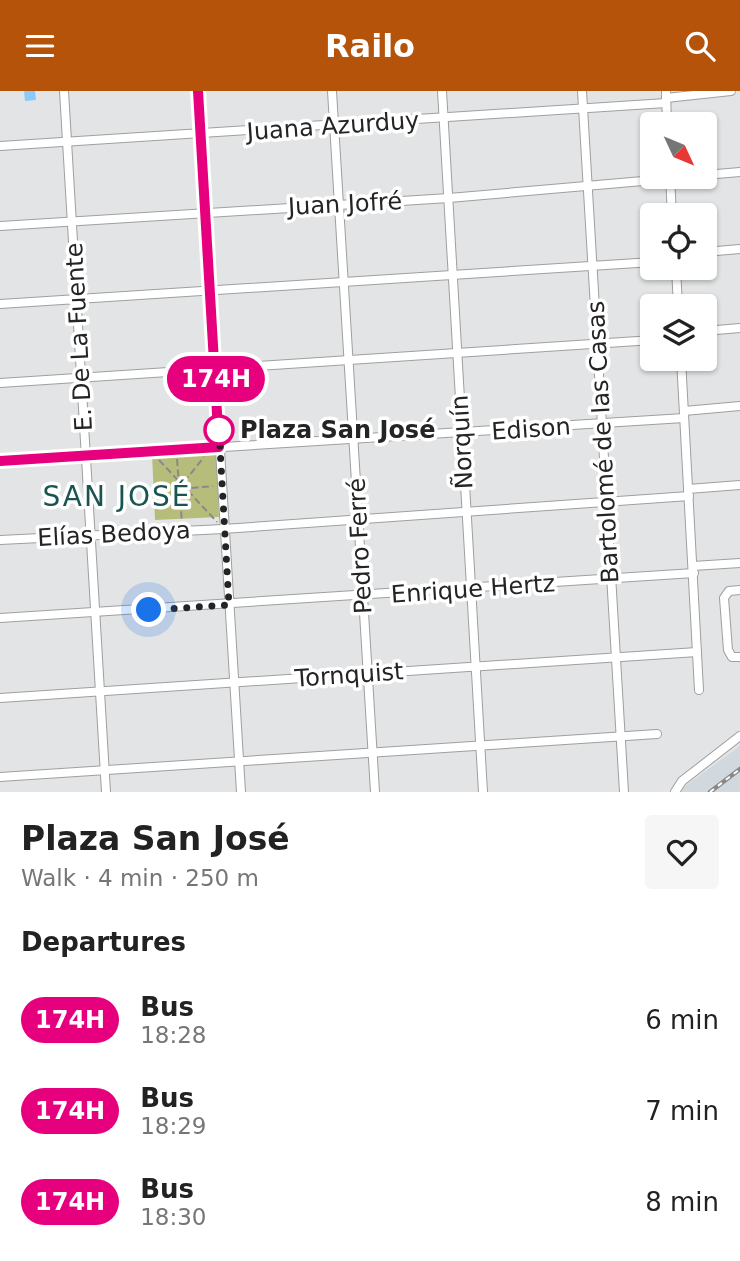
<!DOCTYPE html>
<html lang="en">
<head>
<meta charset="utf-8">
<style>
	:root { --surface:#fff; --page:#f6f6f6; --text:#222; --muted:#767676; --accent:#b45309 }
	body { margin:0; font-family:"DejaVu Sans",sans-serif; background:var(--page); color:var(--text); height:100vh; display:flex; flex-direction:column; font-size:26px; white-space:nowrap }
	* { box-sizing:border-box; margin:0 }
	p { font-size:23px; color:var(--muted) }
	.icon { flex:none; width:38px; height:38px; fill:none; stroke:currentColor; stroke-width:2; stroke-linecap:round; stroke-linejoin:round }
	.map { position:relative; height:701px; overflow:hidden }
	.side { display:flex; flex-direction:column; background:var(--surface); flex:1 }
	.side>* { flex:none }
	.badge { padding:0 14px; border-radius:23px; font-size:24px; line-height:46px }
	.needle { width:46px; rotate:134deg }
	.buttons { position:absolute; left:640px; top:21px; display:grid; gap:14px }
	.buttons a { display:grid; place-items:center; width:77px; height:77px; border-radius:7px; background:var(--surface); box-shadow:0 2px 5px #0004; font-size:35px }
	.you { position:absolute; width:35px; height:35px; margin:-18px; border:5px solid #fff; border-radius:50%; background:#1a73e8; box-shadow:0 0 0 10px #1a73e833 }
	.map>.badge { position:absolute; translate:-50% -50%; box-shadow:0 0 0 4px #fff }
	h2 { padding:0 21px; font-size:26px; line-height:63px }
	.round { display:grid; place-items:center; flex:none; width:74px; height:74px; border-radius:7px; background:var(--page) }
	.overview { display:flex; align-items:center; justify-content:space-between; height:119px; padding:0 21px }
	h1 { font-size:33px; font-weight:600; line-height:52px }
	ul { padding:0; list-style:none }
	li { display:flex; align-items:center; gap:21px; height:91px; padding:0 21px }
	li div { flex:1 }
	li b { display:block; font-size:26px }
	li em { font-style:normal }
	li .badge { min-width:77px; font-weight:700; text-align:center }
	header { display:flex; justify-content:space-between; align-items:center; height:91px; padding:0 21px; background:var(--accent); color:#fff; font-size:32px; font-weight:600 }
	.map>svg:first-child { display:block }
</style>
</head>
<body>
<header><svg class="icon" aria-label="menu" viewBox="0 0 24 24"><path d="M4 6h16M4 12h16M4 18h16"/></svg>Railo<svg class="icon" aria-label="search" viewBox="0 0 24 24"><circle cx="10" cy="10" r="6"/><path d="M15 15l6 6"/></svg></header>
<div class="map">
<svg width="740" height="701" viewBox="0 0 740 701">
	<rect width="100%" height="100%" fill="#e3e4e5"/>
	<!-- built -->
	<path fill="#d1d8de" d="M 740,655 L 740,701 L 677,701 Z"/>
	<!-- green -->
	<path fill="#b6bd7a" d="M 217,360 L 219,426 L 155,429 L 152,363 Z"/>
	<!-- building -->
	<path fill="#8acafb" d="M 24,0 L 35,0 L 36,9 L 25,10 Z"/>
	<g fill="none" stroke-linecap="round" stroke-linejoin="round">
		<defs>
			<g id="minor">
				<path d="M 64,0 L 106,701"/>
				<path d="M 198,0 L 241,701"/>
				<path d="M 332,0 L 375,701"/>
				<path d="M 442,0 L 483,701"/>
				<path d="M 582,0 L 624,701"/>
				<path d="M 666,0 L 667,33"/>
				<path d="M 666,7 L 731,0"/>
				<path d="M 0,55 L 666,12"/>
				<path d="M 705,84 L 740,81"/>
				<path d="M 670,86 L 672,124"/>
				<path d="M 0,135 L 449,107 L 689,86"/>
				<path d="M 705,161 L 740,158"/>
				<path d="M 676,177 L 678,215"/>
				<path d="M 0,213 L 653,171"/>
				<path d="M 705,240 L 740,237"/>
				<path d="M 681,268 L 699,599"/>
				<path d="M 0,292 L 653,249"/>
				<path d="M 684,320 L 740,315"/>
				<path d="M 0,370 L 684,327"/>
				<path d="M 688,398 L 740,394"/>
				<path d="M 0,449 L 223,438 L 689,405"/>
				<path d="M 693,475 L 740,472"/>
				<path d="M 740,499 L 729,500 L 724,507 L 728,559 L 732,566 L 740,566"/>
				<path d="M 0,527 L 694,482"/>
				<path d="M 0,607 L 697,561"/>
				<path d="M 0,686 L 657,643"/>
				<path d="M 675,701 L 682,690 L 740,645"/>
			</g>
		</defs>
		<!-- minor casing -->
		<use href="#minor" stroke="#9e9fa0" stroke-width="10"/>
		<!-- path -->
		<g stroke="#89898a" stroke-width="2" stroke-dasharray="7 3.5" stroke-linecap="butt">
			<path d="M 177,368 L 182,432"/>
			<path d="M 159,369 L 217,431"/>
			<path d="M 184,391 L 204,366"/>
			<path d="M 181,398 L 213,395"/>
		</g>
		<!-- minor -->
		<use href="#minor" stroke="#fff" stroke-width="8"/>
		<defs>
			<path id="rail" d="M 710,701 L 740,678"/>
		</defs>
		<!-- rail casing -->
		<use href="#rail" stroke="#89898a" stroke-width="4.5"/>
		<!-- rail -->
		<use href="#rail" stroke="#fff" stroke-width="2" stroke-dasharray="5" stroke-linecap="butt"/>
	</g>
	<g fill="none" stroke-linecap="round" stroke-linejoin="round">
		<defs>
			<path id="line" d="M 0,370 L 219,356 L 198,0"/>
		</defs>
		<!-- line casing -->
		<use href="#line" stroke="#fff" stroke-width="16"/>
		<!-- line -->
		<use href="#line" stroke="#e6007e" stroke-width="10"/>
		<!-- walk -->
		<path stroke="#242425" stroke-width="7" stroke-dasharray="0 12.6" d="M 149,519 L 229,514 L 219,339"/>
	</g>
	<!-- markers -->
	<circle fill="#fff" stroke="#e6007e" stroke-width="3.5" cx="219" cy="339" r="14"/>
	<g text-anchor="middle" stroke-width="7" stroke-linejoin="round" paint-order="stroke">
		<!-- street labels -->
		<g font-size="24" fill="#242425" stroke="#fff">
			<text transform="translate(333 35) rotate(-4)" y="8">Juana Azurduy</text>
			<text transform="translate(345 113) rotate(-3)" y="8">Juan Jofré</text>
			<text transform="translate(79 246) rotate(-93)" y="8">E. De La Fuente</text>
			<text transform="translate(531 338) rotate(-4)" y="8">Edison</text>
			<text transform="translate(462 351) rotate(-93)" y="8">Ñorquín</text>
			<text transform="translate(603 351) rotate(-93)" y="8">Bartolomé de las Casas</text>
			<text transform="translate(114 443) rotate(-3)" y="8">Elías Bedoya</text>
			<text transform="translate(360 455) rotate(-93)" y="8">Pedro Ferré</text>
			<text transform="translate(473 498) rotate(-4)" y="8">Enrique Hertz</text>
			<text transform="translate(349 584) rotate(-4)" y="8">Tornquist</text>
		</g>
		<!-- stop labels -->
		<g font-size="24" font-weight="bold" fill="#242425" stroke="#fff" text-anchor="start">
			<text x="240" y="347">Plaza San José</text>
		</g>
		<!-- quarter labels -->
		<g font-size="28" letter-spacing="2" fill="#195451" stroke="#fff">
			<text x="117" y="415">SAN JOSÉ</text>
		</g>
	</g>
</svg>
<div class="buttons">
<a><svg class="needle" viewBox="-14 -14 28 28"><path d="M0-13l5 13h-10z" fill="#e53935"/><path d="M0 13l5-13h-10z" fill="#767676"/></svg></a>
<a><svg class="icon" aria-label="locate" viewBox="0 0 24 24"><circle cx="12" cy="12" r="6"/><path d="M12 2v4M12 18v4M2 12h4M18 12h4"/></svg></a>
<a><svg class="icon" aria-label="layers" viewBox="0 0 24 24"><path d="M12 4l9 5-9 5-9-5zM3 14l9 5 9-5"/></svg></a>
</div>
<div class="you" style="left:149px;top:519px"></div>
<b class="badge" style="left:216px;top:288px;background:#e6007e;color:#fff">174H</b>
</div>
<section class="side">
<div class="overview"><div><h1>Plaza San José</h1><p>Walk · 4 min · 250 m</p></div><a class="round"><svg class="icon" aria-label="heart" viewBox="0 0 24 24"><path d="M12 20l-8-8c-3-5 5-10 8-4 3-6 11-1 8 4z"/></svg></a></div>
<h2>Departures</h2>
<ul>
<li><span class="badge" style="background:#e6007e;color:#fff">174H</span><div><b>Bus</b><p>18:28</p></div><em>6 min</em></li>
<li><span class="badge" style="background:#e6007e;color:#fff">174H</span><div><b>Bus</b><p>18:29</p></div><em>7 min</em></li>
<li><span class="badge" style="background:#e6007e;color:#fff">174H</span><div><b>Bus</b><p>18:30</p></div><em>8 min</em></li>
</ul>
</section>
</body>
</html>
